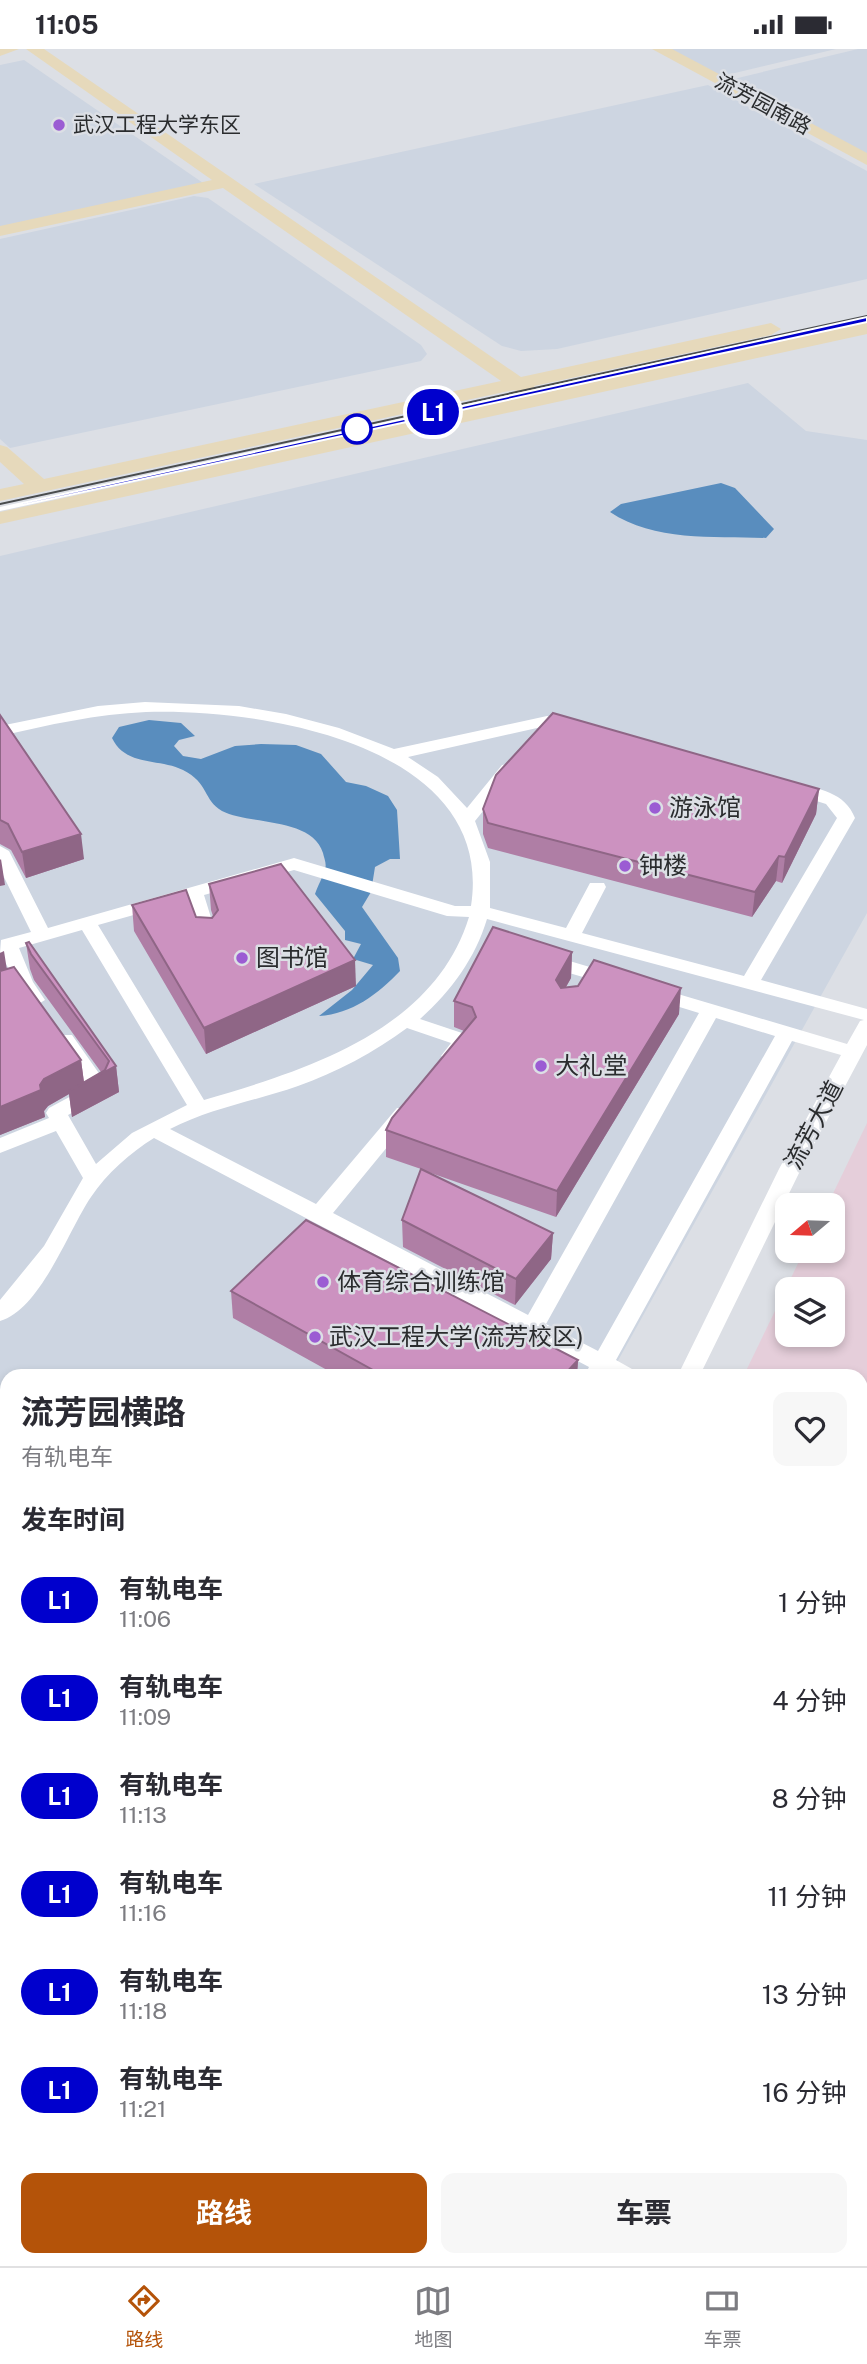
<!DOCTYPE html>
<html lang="zh">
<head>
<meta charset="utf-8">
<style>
	:root { --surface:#fff; --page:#f7f7f7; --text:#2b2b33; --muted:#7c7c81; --line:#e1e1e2; --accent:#b45309 }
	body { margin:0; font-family:"Public Sans","Noto Sans SC",sans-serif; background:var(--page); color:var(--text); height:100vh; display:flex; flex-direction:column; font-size:26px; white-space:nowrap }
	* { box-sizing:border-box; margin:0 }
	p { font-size:23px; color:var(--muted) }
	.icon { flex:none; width:38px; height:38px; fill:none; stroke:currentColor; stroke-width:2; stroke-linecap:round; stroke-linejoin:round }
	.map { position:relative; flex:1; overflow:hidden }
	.details { position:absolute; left:0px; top:1320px; width:868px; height:898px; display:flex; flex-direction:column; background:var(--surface); border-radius:21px 21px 0 0; box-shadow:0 4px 10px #0003 }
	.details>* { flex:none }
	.badge { padding:0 14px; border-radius:23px; font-size:24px; line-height:46px }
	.needle { width:46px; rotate:251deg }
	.buttons { position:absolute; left:775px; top:1144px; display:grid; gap:14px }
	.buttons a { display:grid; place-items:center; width:70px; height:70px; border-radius:14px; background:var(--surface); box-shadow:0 4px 10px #0003; font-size:35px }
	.map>.badge { position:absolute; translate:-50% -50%; box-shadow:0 0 0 4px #fff }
	h2 { padding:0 21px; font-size:26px; line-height:63px }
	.round { display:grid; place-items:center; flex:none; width:74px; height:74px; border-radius:14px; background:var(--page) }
	.overview { display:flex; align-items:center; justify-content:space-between; height:119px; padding:0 21px }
	h1 { font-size:33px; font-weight:700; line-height:52px }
	.button { display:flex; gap:14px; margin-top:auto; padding:14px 21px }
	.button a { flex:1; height:80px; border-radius:14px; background:var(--accent); color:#fff; font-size:28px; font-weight:700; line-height:80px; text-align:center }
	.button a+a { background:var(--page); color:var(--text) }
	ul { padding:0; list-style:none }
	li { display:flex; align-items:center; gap:21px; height:98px; padding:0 21px }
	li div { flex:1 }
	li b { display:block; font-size:26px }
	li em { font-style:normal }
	li .badge { min-width:77px; font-weight:700; text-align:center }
	.status { display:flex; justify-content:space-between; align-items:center; height:49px; padding:0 35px; background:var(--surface); direction:ltr }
	.status svg { height:19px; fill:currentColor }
	.menu { display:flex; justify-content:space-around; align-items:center; height:98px; border-top:2px solid var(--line); background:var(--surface); font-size:19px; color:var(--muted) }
	.menu a { display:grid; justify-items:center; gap:4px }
	.menu .current { color:var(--accent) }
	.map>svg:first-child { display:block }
</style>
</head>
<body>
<div class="status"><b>11:05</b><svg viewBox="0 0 49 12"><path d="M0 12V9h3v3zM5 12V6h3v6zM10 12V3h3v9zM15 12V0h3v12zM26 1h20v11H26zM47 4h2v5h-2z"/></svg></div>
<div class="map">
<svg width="867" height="2217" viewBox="0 0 867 2217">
	<rect width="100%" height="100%" fill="#dcdfe5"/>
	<!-- commercial -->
	<path fill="#e5ceda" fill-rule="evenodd" d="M 867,1074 L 867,2217 L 636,2217 L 637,2210 L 861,2210 L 861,1326 L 744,1326 L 804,1202 L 833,1202 L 833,1157 L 827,1157 ZM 788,1241 L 833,1241 L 833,1286 L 788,1286 Z"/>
	<!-- built -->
	<g fill="#cdd5e1">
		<path d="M 664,0 L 836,0 L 714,29 Z"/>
		<path d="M 858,0 L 867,0 L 867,106 L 721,33 Z"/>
		<path d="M 24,11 L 206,136 L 0,182 L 0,16 Z"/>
		<path d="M 708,36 L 867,122 L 867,230 L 557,300 L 521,302 L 502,297 L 254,135 Z"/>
		<path d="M 194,147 L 208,149 L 421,296 L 427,305 L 421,312 L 10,399 L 0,390 L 0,190 Z"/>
		<path d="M 748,334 L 806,382 L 867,391 L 867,864 L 610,1326 L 7,1326 L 7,2210 L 440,2210 L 438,2217 L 0,2217 L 0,507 Z"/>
	</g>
	<!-- water -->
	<g fill="#598dbe">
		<path d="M 721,434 L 735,439 L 774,480 L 766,489 C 714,487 655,493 610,463 L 621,455 Z"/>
		<path d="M 149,671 L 181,674 L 195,687 L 179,691 L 174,697 L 183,707 L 201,710 L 235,697 L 261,695 L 296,696 L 321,705 L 346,733 L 366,737 L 388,747 L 397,761 L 400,810 L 390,810 L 375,818 L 371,843 L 362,858 L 398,909 L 400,922 C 378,945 352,965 319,967 L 352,941 L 373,916 L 353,910 L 361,895 L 345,891 L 345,882 L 315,845 C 318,836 323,828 325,820 C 327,815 324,809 323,804 C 312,768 249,776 222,762 C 203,751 209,734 183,721 C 159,709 126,718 112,689 L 119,678 Z"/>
	</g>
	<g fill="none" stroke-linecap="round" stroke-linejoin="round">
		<!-- street -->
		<g fill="#fff" fill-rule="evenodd">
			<path d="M 145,653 L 239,657 L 286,665 L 339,679 L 394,700 L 547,667 L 579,676 L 582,680 L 579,684 L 573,685 L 546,677 L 408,708 L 438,728 L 467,759 L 502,716 L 508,715 L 517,720 L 475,772 L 490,813 L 490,859 L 566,879 L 590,834 L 604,834 L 606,838 L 582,884 L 744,927 L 837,769 L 826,755 L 788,743 L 785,739 L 794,734 C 819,740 845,743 855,769 L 761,931 L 867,960 L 867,996 L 801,1120 L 700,1326 L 678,1326 L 779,1120 L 841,1006 L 792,992 L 616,1311 L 632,1320 L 635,1326 L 585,1326 L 589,1318 L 154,1089 C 130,1104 107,1124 91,1148 C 69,1180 41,1260 0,1272 L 0,1251 L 44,1197 L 83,1129 L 56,1082 L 0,1104 L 0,1089 L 49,1069 L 46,1064 L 49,1059 L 88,1038 L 55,991 L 58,986 L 72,986 L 110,1040 L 107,1045 L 68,1066 L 96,1115 L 132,1084 L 187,1056 L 82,881 L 19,899 L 33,933 L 45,951 L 35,957 L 28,955 L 0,904 L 1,891 L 31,883 L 0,820 L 0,797 L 9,802 L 48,879 L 294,809 L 455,857 L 471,857 C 496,696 261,659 146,663 C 97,665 48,676 0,687 L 0,677 L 98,657 ZM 294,821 L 447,867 L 469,868 C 434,982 306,1021 204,1051 L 98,876 L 187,851 L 197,888 L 200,892 L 214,892 L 217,888 L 204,846 ZM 487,870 L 864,971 L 860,972 L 847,995 L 661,940 L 647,940 L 644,944 L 647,948 L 699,964 L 528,1266 L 333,1164 L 411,1069 L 414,1064 L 411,1059 L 397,1059 L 316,1155 L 170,1080 C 211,1059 255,1052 298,1037 C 335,1024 375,1003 407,979 L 451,994 L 441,1007 L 451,1014 L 458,1012 L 474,992 L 471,987 L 420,970 C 451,942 475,910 487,870 ZM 716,969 L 775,987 L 598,1302 L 546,1275 Z"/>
			<path d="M 546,905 L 620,927 L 623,931 L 613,937 L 539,915 L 536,911 L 539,907 Z"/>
			<path d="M 542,2210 L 573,2210 L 573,2217 L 541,2217 Z"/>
		</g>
		<!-- secondary -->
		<g fill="#e6d9bb" fill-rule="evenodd">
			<path d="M 0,0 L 19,0 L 0,7 Z"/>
			<path d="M 26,0 L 44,0 L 521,328 L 771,274 L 781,280 L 771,286 L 534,337 L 537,341 L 534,345 L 527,347 L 514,341 L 0,452 L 0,440 L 24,435 L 0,413 L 0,396 L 7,398 L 44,430 L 501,332 L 223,139 L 0,187 L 0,177 L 212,131 Z"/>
			<path d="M 652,0 L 672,0 L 867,104 L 867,116 Z"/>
			<path d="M 867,273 L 867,285 L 0,475 L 0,463 Z"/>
			<path d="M 861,1491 L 867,1493 L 867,1523 L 861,1521 Z"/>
		</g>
		<!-- tram -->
		<path stroke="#494c4e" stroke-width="2" d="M 0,455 L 867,267"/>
	</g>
	<!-- wall -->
	<g fill="#af7ea5">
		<path d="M 0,666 L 84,810 L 26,829 L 11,801 L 0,795 Z"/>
		<path d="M 819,740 L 816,765 L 782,834 L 776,832 L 752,868 L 488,799 L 483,785 L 483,760 Z"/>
		<path d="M 209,835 L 356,937 L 206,1005 L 134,882 L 132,856 L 196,868 L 212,869 L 213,867 L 211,861 Z"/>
		<path d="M 26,894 L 116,1017 L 119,1043 L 72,1068 L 69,1045 L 48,1057 L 44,1062 L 45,1068 L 0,1086 L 0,903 L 7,920 L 81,1011 L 84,1033 L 101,1023 L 34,931 L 30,920 Z"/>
		<path d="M 572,903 L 571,929 L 566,938 L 679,965 L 556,1168 L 425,1122 L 553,1184 L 551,1210 L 515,1256 L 403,1198 L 402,1171 L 421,1120 L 386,1108 L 386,1081 L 464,982 L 454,978 L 454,952 Z"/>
		<path d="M 231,1242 L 578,1311 L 577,1326 L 336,1326 L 233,1269 Z"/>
	</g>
	<!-- shaded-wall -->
	<g fill="#8f6686">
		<path d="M 819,740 L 816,765 L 782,834 L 785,808 Z"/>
		<path d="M 81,785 L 84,810 L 26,829 L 22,803 Z"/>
		<path d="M 779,807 L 776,832 L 752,868 L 755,843 Z"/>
		<path d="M 1,810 L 5,836 L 0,837 L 0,811 Z"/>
		<path d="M 4,902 L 8,928 L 0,931 L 0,904 Z"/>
		<path d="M 572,903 L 571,929 L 555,957 L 556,931 Z"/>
		<path d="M 355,911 L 356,937 L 206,1005 L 204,979 Z"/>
		<path d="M 681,939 L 679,965 L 556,1168 L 557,1142 Z"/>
		<path d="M 81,1011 L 84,1034 L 116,1017 L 119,1043 L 72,1068 L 69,1045 L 48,1057 L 44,1062 L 45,1068 L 0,1086 L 0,1058 L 40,1036 L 44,1030 Z"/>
		<path d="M 553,1184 L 551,1210 L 515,1256 L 516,1230 Z"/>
		<path d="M 578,1311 L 577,1326 L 564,1326 Z"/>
		<path d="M 7,1717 L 7,1738 L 0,1741 L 0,1720 Z"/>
	</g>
	<!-- building -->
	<g fill="#cc92c0" stroke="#8f6686" stroke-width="2">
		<path d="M 553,664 L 819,740 L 785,808 L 779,807 L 755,843 L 488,774 L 483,760 L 496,726 Z"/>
		<path d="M 0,666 L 81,785 L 22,803 L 8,775 L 0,771 Z"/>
		<path d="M 281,815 L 355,911 L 204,979 L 132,856 L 186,841 L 196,868 L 212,869 L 218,861 L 209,835 Z"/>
		<path d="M 493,878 L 572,903 L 556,931 L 561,939 L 578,937 L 594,911 L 681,939 L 557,1142 L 386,1081 L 392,1069 L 476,968 L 472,958 L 454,952 Z"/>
		<path d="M 29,893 L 116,1017 L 69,1042 L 105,1021 L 109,1012 L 31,905 L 26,894 Z"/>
		<path d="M 14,918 L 81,1011 L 44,1030 L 40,1036 L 41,1041 L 0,1058 L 0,922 Z"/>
		<path d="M 421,1120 L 553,1184 L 516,1230 L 402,1171 Z"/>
		<path d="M 306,1171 L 578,1311 L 564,1326 L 382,1326 L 231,1242 Z"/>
		<path d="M 6,1658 L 7,1658 L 7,1717 L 0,1720 L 0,1667 L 4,1667 Z"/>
	</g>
	<!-- line -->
	<path fill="#0000cd" stroke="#fff" stroke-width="2" d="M 867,268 L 867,273 L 0,461 L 0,459 Z"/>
	<!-- markers -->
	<g fill="#9b5cd3" stroke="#dcdfe5" stroke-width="2.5">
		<circle cx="59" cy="76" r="7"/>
		<circle cx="655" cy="759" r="7"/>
		<circle cx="625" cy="817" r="7"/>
		<circle cx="242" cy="909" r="7"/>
		<circle cx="541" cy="1017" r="7"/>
		<circle cx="323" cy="1233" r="7"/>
		<circle cx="315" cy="1288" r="7"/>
	</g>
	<circle fill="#fff" stroke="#0000cd" stroke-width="3.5" cx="357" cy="380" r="14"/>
	<g text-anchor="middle" stroke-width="5" stroke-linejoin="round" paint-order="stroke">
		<!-- far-street labels -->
		<g font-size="21" fill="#2a2c2e" stroke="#dcdfe5">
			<text transform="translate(763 55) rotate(28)" y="7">流芳园南路</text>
		</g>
		<!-- far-poi labels -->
		<g font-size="21" fill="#2a2c2e" stroke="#dcdfe5" text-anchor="start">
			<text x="73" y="83">武汉工程大学东区</text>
		</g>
		<!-- poi labels -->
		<g font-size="24" fill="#2a2c2e" stroke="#dcdfe5" text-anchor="start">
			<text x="669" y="767">游泳馆</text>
			<text x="639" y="825">钟楼</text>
			<text x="256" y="917">图书馆</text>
			<text x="555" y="1025">大礼堂</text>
			<text x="337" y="1241">体育综合训练馆</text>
			<text x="329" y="1296">武汉工程大学(流芳校区)</text>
		</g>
		<!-- street labels -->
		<g font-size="24" fill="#2a2c2e" stroke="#dcdfe5">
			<text transform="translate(814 1076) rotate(-62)" y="8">流芳大道</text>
		</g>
	</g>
</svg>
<div class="buttons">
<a><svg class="needle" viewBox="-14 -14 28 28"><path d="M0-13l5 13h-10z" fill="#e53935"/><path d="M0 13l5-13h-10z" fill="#7c7c81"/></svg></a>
<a><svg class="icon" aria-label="layers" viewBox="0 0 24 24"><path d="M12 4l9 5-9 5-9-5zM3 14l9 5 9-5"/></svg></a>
</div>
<b class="badge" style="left:433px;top:363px;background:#0000cd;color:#fff">L1</b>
<section class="details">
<div class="overview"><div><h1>流芳园横路</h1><p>有轨电车</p></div><a class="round"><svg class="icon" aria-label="heart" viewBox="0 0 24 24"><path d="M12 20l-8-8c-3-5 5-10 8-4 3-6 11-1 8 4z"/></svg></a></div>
<h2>发车时间</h2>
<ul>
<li><span class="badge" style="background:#0000cd;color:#fff">L1</span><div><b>有轨电车</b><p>11:06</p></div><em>1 分钟</em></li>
<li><span class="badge" style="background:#0000cd;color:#fff">L1</span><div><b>有轨电车</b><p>11:09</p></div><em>4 分钟</em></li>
<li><span class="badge" style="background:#0000cd;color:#fff">L1</span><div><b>有轨电车</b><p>11:13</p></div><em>8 分钟</em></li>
<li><span class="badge" style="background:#0000cd;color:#fff">L1</span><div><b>有轨电车</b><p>11:16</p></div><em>11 分钟</em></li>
<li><span class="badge" style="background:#0000cd;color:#fff">L1</span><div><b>有轨电车</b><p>11:18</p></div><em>13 分钟</em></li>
<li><span class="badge" style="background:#0000cd;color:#fff">L1</span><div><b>有轨电车</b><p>11:21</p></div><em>16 分钟</em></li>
</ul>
<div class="button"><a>路线</a><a>车票</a></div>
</section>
</div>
<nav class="menu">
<a class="current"><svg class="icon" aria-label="directions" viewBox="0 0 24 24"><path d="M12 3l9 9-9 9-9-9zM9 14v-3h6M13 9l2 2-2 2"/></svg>路线</a>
<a><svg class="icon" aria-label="map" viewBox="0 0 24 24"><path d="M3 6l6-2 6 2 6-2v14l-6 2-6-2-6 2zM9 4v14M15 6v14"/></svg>地图</a>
<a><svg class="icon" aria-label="tickets" viewBox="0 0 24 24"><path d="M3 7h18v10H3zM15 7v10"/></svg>车票</a>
</nav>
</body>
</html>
